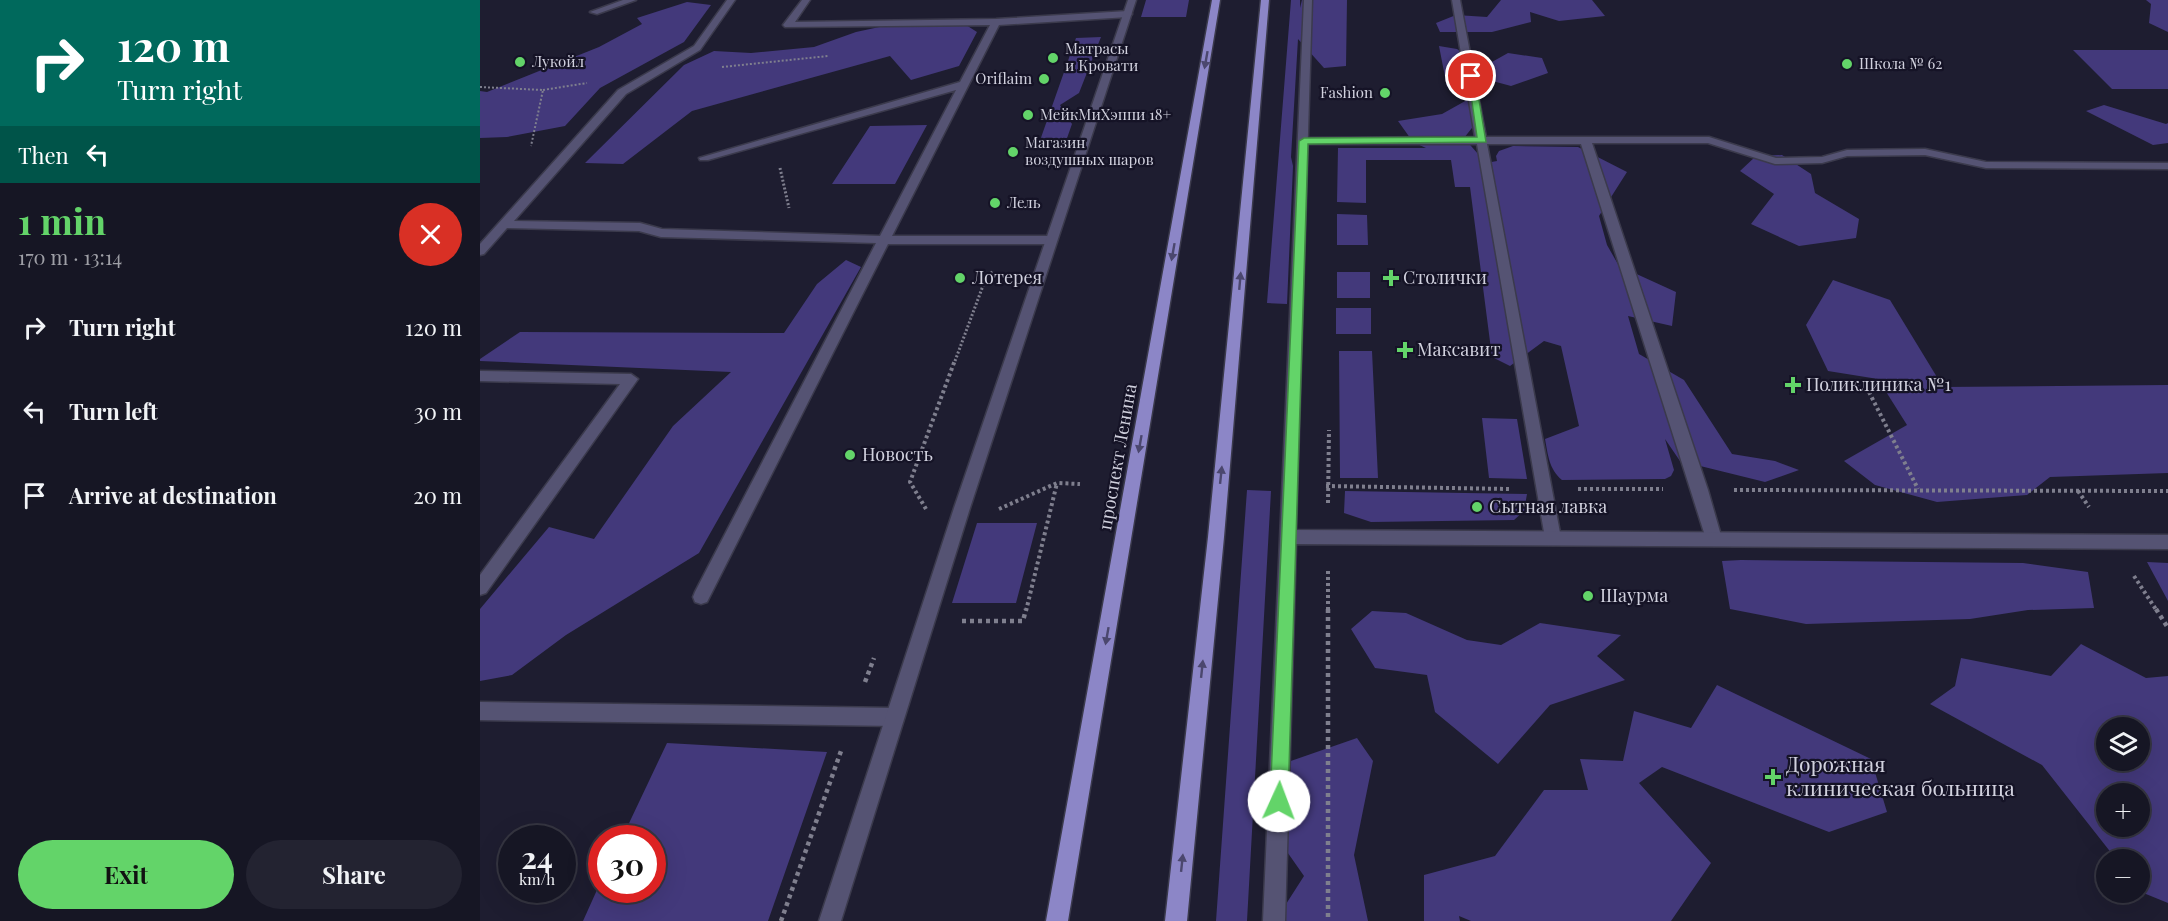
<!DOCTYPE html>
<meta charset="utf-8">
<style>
body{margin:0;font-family:"Playfair Display",serif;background:#232331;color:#f1f3f6;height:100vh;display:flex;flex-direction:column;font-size:22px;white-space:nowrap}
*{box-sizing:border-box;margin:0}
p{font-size:20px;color:#9e9fa6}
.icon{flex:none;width:33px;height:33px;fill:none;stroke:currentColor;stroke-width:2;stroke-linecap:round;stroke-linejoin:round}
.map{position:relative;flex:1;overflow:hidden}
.drawer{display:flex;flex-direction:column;background:#161624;width:480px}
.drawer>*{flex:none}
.top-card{background:#00695c;color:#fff;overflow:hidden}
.buttons{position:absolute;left:1616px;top:717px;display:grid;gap:12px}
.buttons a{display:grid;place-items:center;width:54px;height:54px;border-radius:50%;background:#161624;box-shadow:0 6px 24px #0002,0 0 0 2px #353541;font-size:30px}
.speed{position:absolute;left:18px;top:825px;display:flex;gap:12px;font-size:30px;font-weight:700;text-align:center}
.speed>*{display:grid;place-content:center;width:78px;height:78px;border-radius:50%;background:#161624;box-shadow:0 6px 24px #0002,0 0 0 2px #353541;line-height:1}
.speed small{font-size:15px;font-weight:400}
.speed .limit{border:9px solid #d22;background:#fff;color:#111}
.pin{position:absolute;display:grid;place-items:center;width:51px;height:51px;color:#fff;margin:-26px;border:3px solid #fff;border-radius:50%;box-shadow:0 2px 6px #0007}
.me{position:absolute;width:66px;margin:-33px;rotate:2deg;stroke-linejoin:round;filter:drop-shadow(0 0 4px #0008)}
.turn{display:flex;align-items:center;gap:21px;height:126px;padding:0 18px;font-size:27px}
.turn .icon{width:78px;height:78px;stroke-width:2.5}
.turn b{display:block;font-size:42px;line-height:51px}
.then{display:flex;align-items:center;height:57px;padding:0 18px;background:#0003;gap:12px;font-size:22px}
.round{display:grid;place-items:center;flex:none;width:63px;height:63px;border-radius:32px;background:#232331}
.head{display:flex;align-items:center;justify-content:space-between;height:102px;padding:0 18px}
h1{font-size:36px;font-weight:700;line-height:45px;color:#63d469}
.button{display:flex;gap:12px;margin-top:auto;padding:12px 18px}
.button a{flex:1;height:69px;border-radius:36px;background:#63d469;color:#111;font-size:24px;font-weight:700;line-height:69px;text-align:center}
.button a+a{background:#232331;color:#f1f3f6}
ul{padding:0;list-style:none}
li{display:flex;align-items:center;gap:18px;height:84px;padding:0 18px}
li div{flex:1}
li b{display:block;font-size:22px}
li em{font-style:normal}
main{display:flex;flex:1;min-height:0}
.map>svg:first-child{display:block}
.green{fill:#43397b;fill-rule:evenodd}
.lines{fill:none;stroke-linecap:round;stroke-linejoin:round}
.service-casing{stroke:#3b3a4c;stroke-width:3}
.minor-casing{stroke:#3b3a4c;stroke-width:3}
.primary-casing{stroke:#3b3a4c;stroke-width:3}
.path-far3{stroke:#7f7f8e;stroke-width:2;stroke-dasharray:2 2;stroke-linecap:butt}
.path-far2{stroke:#7f7f8e;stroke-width:3;stroke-dasharray:2 2;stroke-linecap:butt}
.path-far1{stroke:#7f7f8e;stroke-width:4;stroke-dasharray:3 3;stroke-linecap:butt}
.path{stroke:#7f7f8e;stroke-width:4.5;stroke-dasharray:4 4;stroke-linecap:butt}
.service{fill:#555373;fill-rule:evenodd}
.minor{fill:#555373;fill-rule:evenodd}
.primary{fill:#8c86c7;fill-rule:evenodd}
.oneway{fill:#4b476e}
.route{fill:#63d469;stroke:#408a44;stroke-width:1.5}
.poi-dot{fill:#63d469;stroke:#151326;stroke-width:2}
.labels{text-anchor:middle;stroke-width:4.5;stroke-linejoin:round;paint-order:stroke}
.far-poi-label{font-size:15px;fill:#d1d1de;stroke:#151326;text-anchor:start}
.poi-label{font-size:18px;fill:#d1d1de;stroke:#151326;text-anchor:start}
.street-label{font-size:18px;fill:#d1d1de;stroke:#151326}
.near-poi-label{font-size:21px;fill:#d1d1de;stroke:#151326;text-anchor:start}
</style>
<main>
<section class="drawer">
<div class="top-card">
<div class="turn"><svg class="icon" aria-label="right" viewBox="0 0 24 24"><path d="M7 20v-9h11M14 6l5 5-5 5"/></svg><div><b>120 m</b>Turn right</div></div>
<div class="then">Then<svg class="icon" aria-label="left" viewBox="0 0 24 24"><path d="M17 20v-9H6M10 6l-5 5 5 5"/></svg></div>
</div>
<div class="head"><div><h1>1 min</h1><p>170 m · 13:14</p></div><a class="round" style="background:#d93025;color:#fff"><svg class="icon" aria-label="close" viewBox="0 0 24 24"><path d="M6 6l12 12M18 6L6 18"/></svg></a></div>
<ul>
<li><svg class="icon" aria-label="right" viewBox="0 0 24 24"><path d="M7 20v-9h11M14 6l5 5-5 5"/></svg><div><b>Turn right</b></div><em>120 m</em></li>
<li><svg class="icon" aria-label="left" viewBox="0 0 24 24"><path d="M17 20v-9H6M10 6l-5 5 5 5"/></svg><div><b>Turn left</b></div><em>30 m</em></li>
<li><svg class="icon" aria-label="arrive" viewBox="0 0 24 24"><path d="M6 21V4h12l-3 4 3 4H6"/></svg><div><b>Arrive at destination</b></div><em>20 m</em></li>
</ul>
<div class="button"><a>Exit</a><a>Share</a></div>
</section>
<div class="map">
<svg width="1688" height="921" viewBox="0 0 1688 921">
<rect width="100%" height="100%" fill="#1e1d30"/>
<path class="green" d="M 666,0 L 709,0 L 706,17 L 661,17 Z
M 811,0 L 820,0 L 820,8 L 822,0 L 867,0 L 866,66 L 844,68 L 818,39 L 811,157 L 813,166 L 807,304 L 787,303 Z
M 1021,0 L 1112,0 L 1125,16 L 1079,21 L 1050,12 L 1051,22 L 1012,32 L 960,32 L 956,23 L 976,15 L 1007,17 Z
M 1666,0 L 1688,0 L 1688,32 L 1669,23 L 1671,4 Z
M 207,2 L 231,5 L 204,42 L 120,88 L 85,126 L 27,137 L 0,138 L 0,91 L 7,92 L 119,47 L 162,24 L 157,18 Z
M 486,25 L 497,32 L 479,66 L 431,80 L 410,56 L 212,111 L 143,164 L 105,163 L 204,65 L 234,51 L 271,53 L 334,47 L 376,32 L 404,26 Z
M 621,37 L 599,93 L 580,105 L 592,124 L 586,141 L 557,149 L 596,38 Z
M 959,46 L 977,49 L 1003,67 L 1028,53 L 1062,58 L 1068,73 L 1031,86 L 994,76 L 967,87 Z
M 1593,50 L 1688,50 L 1688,89 L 1632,89 Z
M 987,100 L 999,119 L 984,138 L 1006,163 L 1017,161 L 1016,156 L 1019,151 L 1033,146 L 1098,147 L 1147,172 L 1119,216 L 1127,245 L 1139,266 L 1196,292 L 1192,326 L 1148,316 L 1159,354 L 1204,380 L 1252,454 L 1295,461 L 1319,470 L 1285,482 L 1200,461 L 1185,439 L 1194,470 L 1191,476 L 1185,479 L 1082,480 C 1069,469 1068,455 1065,439 L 1099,426 L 1081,346 L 1064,341 L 1030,366 L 1012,357 L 990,187 L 975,187 L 971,160 L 886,160 L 886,203 L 857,202 L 858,148 L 946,148 L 933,142 L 918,121 L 962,114 Z
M 1624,105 L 1686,124 L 1688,123 L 1688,143 L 1673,145 L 1606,111 Z
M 447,125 L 415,184 L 352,184 L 390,126 Z
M 1302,155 L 1331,174 L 1335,193 L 1379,219 L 1376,238 L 1319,246 L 1271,224 L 1294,194 L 1260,171 L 1276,156 Z
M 857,214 L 887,215 L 888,245 L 857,245 Z
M 366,260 L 381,267 L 219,553 L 86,635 L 32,675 L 0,681 L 0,609 L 69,527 L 114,539 L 193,426 L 251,372 L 0,361 L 0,359 L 40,332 L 304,333 L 337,284 Z
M 857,272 L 890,272 L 890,298 L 857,298 Z
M 1353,280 L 1410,300 L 1463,387 L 1688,385 L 1688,473 L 1570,477 L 1547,495 L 1457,502 L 1395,485 L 1364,461 L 1427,425 L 1398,379 L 1348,371 L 1326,325 Z
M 856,308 L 891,308 L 891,334 L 856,334 Z
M 859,351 L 892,351 L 898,478 L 860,478 Z
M 1002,418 L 1037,419 L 1047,479 L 1009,478 Z
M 767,490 L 791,491 L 767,921 L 736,921 Z
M 865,491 L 1047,494 L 1044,511 L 1034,520 L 891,522 L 864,513 Z
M 497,523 L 557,523 L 536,603 L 472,603 Z
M 1261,560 L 1543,563 L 1608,572 L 1614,608 L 1548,610 L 1490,619 L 1326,624 L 1250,609 L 1242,561 Z
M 1667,562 L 1688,563 L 1688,601 Z
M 892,611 L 926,613 L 987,640 L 1021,645 L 1060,623 L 1141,635 L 1117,656 L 1145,680 L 1070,705 L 1018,764 L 955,712 L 947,675 L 895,668 L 871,629 Z
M 1601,644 L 1666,678 L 1688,676 L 1688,903 L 1661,892 L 1659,860 L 1636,859 L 1562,765 L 1450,704 L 1475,686 L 1481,658 L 1571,676 ZM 1626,728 L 1659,728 L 1659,760 L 1626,760 ZM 1626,794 L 1659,794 L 1659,826 L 1626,826 Z
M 1237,685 L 1391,759 L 1407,812 L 1349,832 L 1182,767 L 1159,783 L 1231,863 L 1191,921 L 991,921 L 979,916 L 980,921 L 944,921 L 944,875 L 1015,856 L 1064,790 L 1108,790 L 1100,759 L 1143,761 L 1154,711 L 1211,728 Z
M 877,738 L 893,761 L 874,855 L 888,921 L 799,921 L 799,915 L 824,876 L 789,826 L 805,763 Z
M 187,743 L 347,752 L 288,921 L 103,921 L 121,881 L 122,890 L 172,890 L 172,838 L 142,838 Z"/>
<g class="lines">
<defs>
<path id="service" d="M 143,0 L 156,0 L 117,14 L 110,12 Z
M 247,0 L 255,0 L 220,50 L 146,94 L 34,221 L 160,223 L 182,229 L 400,236 L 476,90 L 228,160 L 220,160 L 219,158 L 480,82 L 510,25 L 305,27 L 303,25 L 322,0 L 330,0 L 315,22 L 516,19 L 648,11 L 652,14 L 648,17 L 519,25 L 412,236 L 571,236 L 577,240 L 571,244 L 408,244 L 227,602 L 221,604 L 215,602 L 213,597 L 215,592 L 396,243 L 181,237 L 159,231 L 27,228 L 4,254 L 0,255 L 0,244 L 138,90 L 214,46 Z
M 972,0 L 980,0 L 1006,137 L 1229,137 L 1296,158 L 1342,157 L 1367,150 L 1445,149 L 1506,162 L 1688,163 L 1688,169 L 1506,168 L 1445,155 L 1367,156 L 1342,163 L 1295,164 L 1228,143 L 1112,143 L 1228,490 L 1242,539 L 1240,544 L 1234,546 L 1228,544 L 1226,539 L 1101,144 L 1007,144 L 1081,538 L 1079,543 L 1073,545 L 1067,543 L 1065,538 L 997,144 L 823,144 L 818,141 L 823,138 L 995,137 Z
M 0,371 L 151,374 L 158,379 L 6,593 L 0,595 L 0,575 L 140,384 L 0,381 Z
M 0,702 L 415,708 L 422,711 L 424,717 L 422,723 L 415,726 L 0,720 Z"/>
<path id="minor" d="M 648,0 L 656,0 L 490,508 L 361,921 L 339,921 L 474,508 Z
M 824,0 L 832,0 L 816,530 L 1688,535 L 1688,549 L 816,544 L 805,921 L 783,921 Z"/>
<path id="primary" d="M 732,0 L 740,0 L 588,921 L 566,921 Z
M 781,0 L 789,0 L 744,537 L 707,921 L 685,921 L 728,537 Z"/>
</defs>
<use href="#service" class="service-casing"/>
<use href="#minor" class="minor-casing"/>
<use href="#primary" class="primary-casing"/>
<path class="path-far3" d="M 242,67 L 348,56
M 0,87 L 63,90 L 51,146
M 63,90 L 107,83"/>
<path class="path-far2" d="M 300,168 L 309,208
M 475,361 L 507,275 L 513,272"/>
<path class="path-far1" d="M 1328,383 L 1385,384 L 1438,489
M 846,486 L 1030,489
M 1098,489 L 1183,489
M 1254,490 L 1688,491
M 1598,491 L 1609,507
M 848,503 L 849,430
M 446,509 L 430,482 L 475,360
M 519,509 L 577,483 L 600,484
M 848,571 L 848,611
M 1654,576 L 1677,611
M 546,611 L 577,483"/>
<path class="path" d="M 848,609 L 848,921
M 1676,609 L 1688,628
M 482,621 L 543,621 L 546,609
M 385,682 L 394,658
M 301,921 L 361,751"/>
<use href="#service" class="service"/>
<use href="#minor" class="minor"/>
<use href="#primary" class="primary"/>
</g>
<defs><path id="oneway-solid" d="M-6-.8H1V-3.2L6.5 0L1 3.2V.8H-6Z" transform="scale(1.5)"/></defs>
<g class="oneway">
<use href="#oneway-solid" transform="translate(726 60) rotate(100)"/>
<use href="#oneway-solid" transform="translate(693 252) rotate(100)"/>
<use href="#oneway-solid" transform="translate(760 281) rotate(-85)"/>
<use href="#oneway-solid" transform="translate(660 444) rotate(100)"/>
<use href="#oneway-solid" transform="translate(741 475) rotate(-84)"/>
<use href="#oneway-solid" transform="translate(627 636) rotate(100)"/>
<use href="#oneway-solid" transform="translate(722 669) rotate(-84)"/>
<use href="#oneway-solid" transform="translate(702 863) rotate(-84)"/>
</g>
<path class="route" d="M 988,74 L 995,76 L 1006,142 L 828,144 L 808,801 L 805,807 L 799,810 L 793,807 L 790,801 L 819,141 L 824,138 L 997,137 Z"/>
<g class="poi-dot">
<circle cx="573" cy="58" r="6"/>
<circle cx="40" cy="62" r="6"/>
<circle cx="1367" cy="64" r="6"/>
<circle cx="564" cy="79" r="6"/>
<circle cx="905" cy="93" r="6"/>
<circle cx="548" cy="115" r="6"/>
<circle cx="533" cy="152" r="6"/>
<circle cx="515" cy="203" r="6"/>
<circle cx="480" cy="278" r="6"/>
<path d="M908 269h6v6h6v6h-6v6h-6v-6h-6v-6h6z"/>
<path d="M922 341h6v6h6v6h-6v6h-6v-6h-6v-6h6z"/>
<path d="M1310 376h6v6h6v6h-6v6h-6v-6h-6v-6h6z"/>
<circle cx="370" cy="455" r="6"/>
<circle cx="997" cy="507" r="6"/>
<circle cx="1108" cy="596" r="6"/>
<path d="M1290 768h6v6h6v6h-6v6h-6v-6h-6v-6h6z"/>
</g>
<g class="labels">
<g class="far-poi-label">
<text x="585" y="54">Матрасы<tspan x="585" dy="17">и Кровати</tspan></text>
<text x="52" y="67">Лукойл</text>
<text x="1379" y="69">Школа № 62</text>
<text x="552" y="84" text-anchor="end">Oriflaim</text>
<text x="893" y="98" text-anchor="end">Fashion</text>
<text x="560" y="120">МейкМиХэппи 18+</text>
<text x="545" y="148">Магазин<tspan x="545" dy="17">воздушных шаров</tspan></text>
<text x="527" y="208">Лель</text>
</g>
<g class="poi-label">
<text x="492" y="284">Лотерея</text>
<text x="923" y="284">Столички</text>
<text x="937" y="356">Максавит</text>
<text x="1326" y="391">Поликлиника №1</text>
<text x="382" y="461">Новость</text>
<text x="1009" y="513">Сытная лавка</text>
<text x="1120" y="602">Шаурма</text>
</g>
<g class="street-label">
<text transform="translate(638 457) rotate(-80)" y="6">проспект Ленина</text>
</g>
<g class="near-poi-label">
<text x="1306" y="772">Дорожная<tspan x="1306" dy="24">клиническая больница</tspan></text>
</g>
</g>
</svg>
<div class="buttons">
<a><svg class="icon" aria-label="layers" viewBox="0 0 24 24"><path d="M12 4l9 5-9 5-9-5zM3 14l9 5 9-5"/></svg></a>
<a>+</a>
<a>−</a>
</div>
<div class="speed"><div>24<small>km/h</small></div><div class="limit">30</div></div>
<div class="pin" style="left:991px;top:76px;background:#d93025"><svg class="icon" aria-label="arrive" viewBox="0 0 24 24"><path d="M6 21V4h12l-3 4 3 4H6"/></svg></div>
<svg class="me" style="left:799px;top:801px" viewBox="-20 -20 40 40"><circle r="19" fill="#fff"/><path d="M0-13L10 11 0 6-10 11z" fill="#63d469"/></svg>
</div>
</main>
